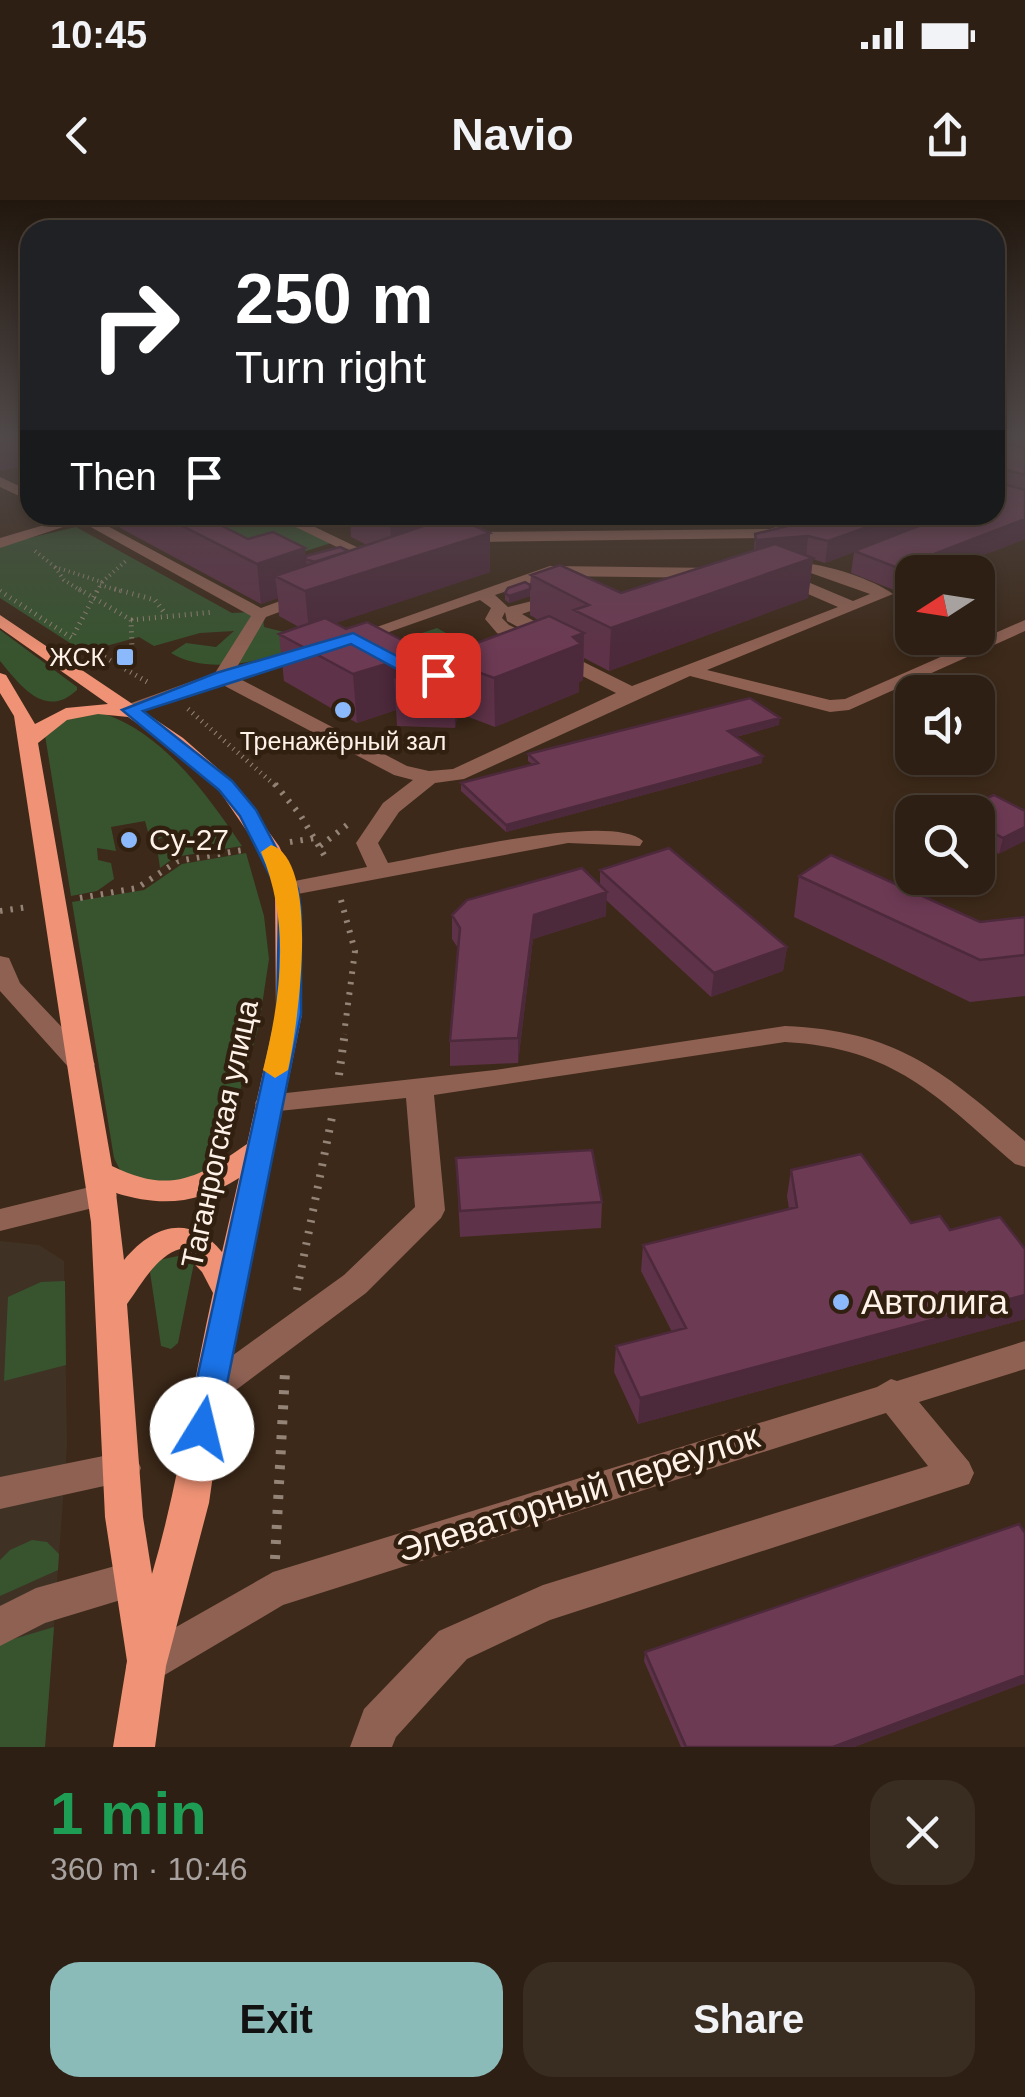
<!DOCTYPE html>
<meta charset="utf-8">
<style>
body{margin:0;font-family:Helvetica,sans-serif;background:#392c21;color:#f1f3f6;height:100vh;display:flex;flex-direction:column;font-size:38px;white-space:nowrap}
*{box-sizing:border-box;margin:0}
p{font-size:32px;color:#a7a2a0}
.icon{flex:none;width:55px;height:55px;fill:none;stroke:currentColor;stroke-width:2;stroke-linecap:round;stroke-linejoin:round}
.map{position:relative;height:1547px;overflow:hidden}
.side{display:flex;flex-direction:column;background:#2d1f13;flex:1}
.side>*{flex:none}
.guide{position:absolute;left:20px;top:20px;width:985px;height:305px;border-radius:30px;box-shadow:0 5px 15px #0003,0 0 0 2px #483d33;background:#202124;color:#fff;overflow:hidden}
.needle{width:65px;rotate:258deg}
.buttons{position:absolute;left:895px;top:355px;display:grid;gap:20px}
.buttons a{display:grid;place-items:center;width:100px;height:100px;border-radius:20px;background:#2d1f13;box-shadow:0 5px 15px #0003,0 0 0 2px #483d33;font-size:50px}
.pin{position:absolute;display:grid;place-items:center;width:85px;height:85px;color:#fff;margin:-42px;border-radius:20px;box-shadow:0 5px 15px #0006}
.me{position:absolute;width:110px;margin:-55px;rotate:9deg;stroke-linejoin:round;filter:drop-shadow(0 0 8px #0008)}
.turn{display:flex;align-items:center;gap:35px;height:210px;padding:0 50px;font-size:45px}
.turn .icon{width:130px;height:130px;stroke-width:2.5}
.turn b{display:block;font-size:70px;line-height:85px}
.then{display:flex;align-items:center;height:95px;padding:0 50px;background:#0003;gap:20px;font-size:38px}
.round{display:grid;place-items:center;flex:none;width:105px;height:105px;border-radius:30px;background:#392c21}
.summary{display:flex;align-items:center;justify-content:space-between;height:170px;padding:0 50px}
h1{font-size:60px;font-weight:800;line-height:75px;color:#1e9e55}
.action{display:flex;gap:20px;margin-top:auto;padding:20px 50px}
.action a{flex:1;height:115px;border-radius:30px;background:#8bbbb9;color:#111;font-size:40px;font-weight:800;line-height:115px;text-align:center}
.action a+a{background:#392c21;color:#f1f3f6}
.status{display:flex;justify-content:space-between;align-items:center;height:70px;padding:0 50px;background:#2d1f13;direction:ltr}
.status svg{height:28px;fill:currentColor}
header{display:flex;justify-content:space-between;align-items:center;height:130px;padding:0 50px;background:#2d1f13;font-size:45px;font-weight:800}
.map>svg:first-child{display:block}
.commercial{fill:#3f3224}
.green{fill:#37542f}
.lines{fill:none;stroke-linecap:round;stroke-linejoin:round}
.path-far4{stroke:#948477;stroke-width:4;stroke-dasharray:1 4;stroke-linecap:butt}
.path-far3{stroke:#948477;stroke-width:5;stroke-dasharray:1 5;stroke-linecap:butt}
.path-far2{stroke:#948477;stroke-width:6;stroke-dasharray:2.5 8;stroke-linecap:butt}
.path-far1{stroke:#948477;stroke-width:8;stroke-dasharray:2.5 9;stroke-linecap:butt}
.path{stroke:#948477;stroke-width:10;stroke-dasharray:4 11;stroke-linecap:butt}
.minor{fill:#8e6153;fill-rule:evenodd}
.major{fill:#ef9275;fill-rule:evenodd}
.wall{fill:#5e3248}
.shaded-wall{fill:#4c293b}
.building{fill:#6d3a54;stroke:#4c293b;stroke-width:2.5}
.route{fill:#1a73e8;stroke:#114b97;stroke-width:2.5}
.slow{fill:#f59e0b}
.poi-dot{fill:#8cb9fc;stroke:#311f10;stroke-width:4}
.labels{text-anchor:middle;stroke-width:9;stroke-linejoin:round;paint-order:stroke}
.far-poi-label{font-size:25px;fill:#fff2e8;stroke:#311f10;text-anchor:end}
.poi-label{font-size:30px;fill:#fff2e8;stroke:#311f10;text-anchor:start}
.street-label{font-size:30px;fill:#fff2e8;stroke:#311f10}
.near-poi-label{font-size:35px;fill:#fff2e8;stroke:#311f10;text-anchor:start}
.near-street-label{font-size:35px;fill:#fff2e8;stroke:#311f10}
</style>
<div class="status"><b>10:45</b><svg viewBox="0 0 49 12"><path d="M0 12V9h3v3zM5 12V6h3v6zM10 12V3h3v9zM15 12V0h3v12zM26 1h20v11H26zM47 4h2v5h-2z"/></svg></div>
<header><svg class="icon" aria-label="back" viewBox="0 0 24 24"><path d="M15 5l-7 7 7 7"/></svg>Navio<svg class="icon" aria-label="share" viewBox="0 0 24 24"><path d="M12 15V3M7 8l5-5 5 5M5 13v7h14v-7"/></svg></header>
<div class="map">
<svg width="1025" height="1547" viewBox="0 0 1025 1547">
<rect width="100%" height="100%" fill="#3c2919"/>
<path class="commercial" d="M 0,1041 L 39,1045 L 64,1061 L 67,1245 L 45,1547 L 0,1547 Z"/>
<path class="green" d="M 208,315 L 273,315 L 331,343 L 281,359 L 206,320 L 213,318 Z
M 76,327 L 232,413 L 251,412 L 263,418 L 264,427 L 292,434 L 300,449 C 261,460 209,476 171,453 L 186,443 L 216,447 L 234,431 L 200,433 L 154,446 L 139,437 L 84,452 L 0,398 L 0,345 Z
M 437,428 L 477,450 L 428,466 L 389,444 Z
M 0,430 L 77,487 L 77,490 C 45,520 20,485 0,461 Z
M 102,513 C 164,533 207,595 242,646 L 175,657 L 160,668 L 158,654 L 167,649 L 165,636 L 151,643 L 145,621 L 111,627 L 116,651 L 97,648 L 98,660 L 111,663 L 114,679 L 97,691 L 71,696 L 44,529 L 53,521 Z
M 246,653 L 264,716 L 269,759 L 259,825 L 220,960 L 201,976 L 175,985 L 124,978 L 114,958 L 72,702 L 144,690 L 182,664 Z
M 178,1056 L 194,1063 L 178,1143 L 171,1149 L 161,1146 L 150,1072 L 159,1060 Z
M 65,1081 L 66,1165 L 4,1181 L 8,1097 L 41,1082 Z
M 32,1340 L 47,1342 L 59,1354 L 58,1370 L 0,1396 L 0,1360 L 10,1350 Z
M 54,1427 L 45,1547 L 0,1547 L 0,1443 Z"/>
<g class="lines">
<path class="path-far4" d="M 35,351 L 55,367 L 102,382 L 97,392
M 55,367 L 64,380 L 83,392
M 102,382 L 127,360
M 100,385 L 124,392"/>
<path class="path-far3" d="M 79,389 L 131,420 L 132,450
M 115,389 L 155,400 L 166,415
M 0,391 L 72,438 L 98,389
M 131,420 L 214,412
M 89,448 L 149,483
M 188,509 L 277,587"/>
<path class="path-far2" d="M 275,584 L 301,616 L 327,660
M 290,642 L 315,638
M 320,646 L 347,625
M 80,698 L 137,688 L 178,661 L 243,650
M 341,700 L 355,751 L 344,834
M 0,711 L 28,707"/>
<path class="path-far1" d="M 339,875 L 345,832
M 297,1090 L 332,917"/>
<path class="path" d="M 275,1359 L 285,1172"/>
<path class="minor" d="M 0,277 L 30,291 L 30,301 L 0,287 Z
M 57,315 L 75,315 L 75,323 L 0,348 L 0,338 L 61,320 Z
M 93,315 L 117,315 L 100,322 L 261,408 L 302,393 L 314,393 L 314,399 L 266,417 L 237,467 L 311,448 L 317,449 L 317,457 L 238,478 L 407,566 L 429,571 L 453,569 L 616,493 L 497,433 L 485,419 L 491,408 L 480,400 L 355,444 L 340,440 L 550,366 L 718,368 L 726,373 L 718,378 L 552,376 L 495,395 L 508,407 L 568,392 L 568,398 L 522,414 L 539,424 L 539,432 L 527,432 L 507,421 L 505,412 L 502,418 L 509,425 L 632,486 L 838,407 L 771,378 L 769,368 C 793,351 871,377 893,394 L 707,470 L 830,500 L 845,499 L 1025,420 L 1025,431 L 849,510 L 830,512 L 690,476 L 464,579 L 435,583 L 399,612 L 378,643 L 388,663 C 434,655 611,611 643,641 L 640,646 L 568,643 L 287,696 L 279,694 L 275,689 L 279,684 L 367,667 L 356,643 L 383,603 L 413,580 L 394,575 L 221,484 L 137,514 L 123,514 L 123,506 L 215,473 L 251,416 L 80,321 ZM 805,371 L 870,394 L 853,401 L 784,372 Z
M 271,315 L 290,315 L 390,363 L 376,366 Z
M 815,315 L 837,315 L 771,338 L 477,342 L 459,348 L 451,343 L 475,332 L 770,329 Z
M 0,756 L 9,758 L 20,783 L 91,858 L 95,864 L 91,870 L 71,870 L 0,791 Z
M 785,826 C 899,831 942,871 1025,941 L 1025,967 L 1015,964 C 936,896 895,848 785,842 L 434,895 L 445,1010 L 441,1018 L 366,1093 L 220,1202 L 208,1206 L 196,1202 L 191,1192 L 196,1182 L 344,1075 L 415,1007 L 406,898 L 269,912 L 259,910 L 255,903 L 259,896 L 495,870 Z
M 102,984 L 113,987 L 117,995 L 113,1003 L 0,1031 L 0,1009 Z
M 1025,1141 L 1025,1169 L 919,1202 L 969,1262 L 974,1273 L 969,1284 L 550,1420 L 467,1459 L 396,1537 L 392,1547 L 350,1547 L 364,1509 L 439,1431 L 543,1385 L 928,1266 L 886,1213 L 283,1405 L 146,1486 L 132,1480 L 126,1466 L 132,1452 L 273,1372 L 877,1187 L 891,1179 L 897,1181 Z
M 123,1252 L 136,1257 L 141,1268 L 136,1279 L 0,1309 L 0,1277 Z
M 133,1361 L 147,1366 L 152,1379 L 147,1392 L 45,1423 L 0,1446 L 0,1406 L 36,1388 Z"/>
<path class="major" d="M 0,415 L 183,538 L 232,581 L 279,646 L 299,689 L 302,814 L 225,1192 L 209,1303 L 166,1466 L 155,1547 L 113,1547 L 127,1461 L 105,1317 L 91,1022 L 14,516 L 0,493 L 0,473 L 6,475 L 35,524 L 66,508 L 108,504 L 0,428 ZM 98,514 L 128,517 L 169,546 L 218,589 L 257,646 L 275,689 L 276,814 L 247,944 C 197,979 169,994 112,966 L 38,543 L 67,520 ZM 239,978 L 222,1052 C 190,1013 153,1025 124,1060 L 116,993 C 161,1007 199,1004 239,978 ZM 180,1049 L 202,1072 L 213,1093 C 192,1187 179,1282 152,1374 L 143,1317 L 127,1104 C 141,1085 156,1056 180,1049 Z"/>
</g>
<path class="wall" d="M 995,237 L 1025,237 L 1025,339 L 939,372 L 912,372 L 912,383 L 894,390 L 851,373 L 854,352 L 825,363 L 813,359 L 808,398 L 609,471 L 584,458 L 583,480 L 579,482 L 579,492 L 495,527 L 458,513 L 455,528 L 397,526 L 396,510 L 357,523 L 284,481 L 279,434 L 299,427 L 279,416 L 278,398 L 261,404 L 109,322 L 108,315 L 200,315 L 248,339 L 306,356 L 349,351 L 367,345 L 351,337 L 350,315 L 479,315 L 482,319 L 482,329 L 490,372 L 335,423 L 346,429 L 431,455 L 445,455 L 538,420 L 530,415 L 530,396 L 509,403 L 505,400 L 505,393 L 530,385 L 531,375 L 621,393 L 754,351 L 755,334 L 995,315 Z
M 779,525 L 736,537 L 762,563 L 506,632 L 461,591 L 461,583 L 532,564 L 528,561 L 528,554 Z
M 1025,611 L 999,654 L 978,642 L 978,612 Z
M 600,670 L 787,747 L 783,771 L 711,797 L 606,700 L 606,716 L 533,739 L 518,863 L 450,866 L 450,841 L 458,748 L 452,739 L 452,715 L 600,685 Z
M 799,676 L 980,722 L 1025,717 L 1025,796 L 970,802 L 794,717 Z
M 456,958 L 602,1002 L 601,1028 L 460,1037 Z
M 791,970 L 911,1023 L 950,1030 L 1025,1049 L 1025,1119 L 638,1224 L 614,1172 L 616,1146 L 672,1132 L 641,1071 L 643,1045 L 789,1009 L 787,996 Z
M 1025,1333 L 1025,1483 L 854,1547 L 681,1547 L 644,1461 L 645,1452 Z"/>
<path class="shaded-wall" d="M 11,237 L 30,237 L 30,264 L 0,271 L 0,239 Z
M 407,315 L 459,315 L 392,357 L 390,321 Z
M 901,315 L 955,315 L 825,363 L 828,341 Z
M 1025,319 L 1025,339 L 939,372 L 912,372 L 912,383 L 894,390 L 898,368 Z
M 490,333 L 490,372 L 309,432 L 305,391 Z
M 808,336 L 806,357 L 754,362 L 756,340 Z
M 305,348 L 309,387 L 275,376 L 278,398 L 261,404 L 257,364 Z
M 813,358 L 808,398 L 609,471 L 611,428 Z
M 530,389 L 530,396 L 509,403 L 509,396 Z
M 584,433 L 583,480 L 579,482 L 579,492 L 495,527 L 494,478 L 573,437 Z
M 399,460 L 394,477 L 396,510 L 357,523 L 353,474 Z
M 456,464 L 458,513 L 455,528 L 454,479 Z
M 780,518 L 779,525 L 728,539 L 728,531 Z
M 763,556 L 762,563 L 506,632 L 506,625 Z
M 1025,627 L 1025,641 L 999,654 L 1003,638 Z
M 607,692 L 606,716 L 533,739 L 518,863 L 518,838 L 534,715 Z
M 787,747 L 783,771 L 711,797 L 714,773 Z
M 1025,1095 L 1025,1119 L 638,1224 L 640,1198 Z
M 1025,1475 L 1025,1483 L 854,1547 L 833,1547 Z"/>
<path class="building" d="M 995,237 L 997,237 L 998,242 L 1025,248 L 1025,275 L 1000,268 L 995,272 L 996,282 L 1025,290 L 1025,319 L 898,368 L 854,351 L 947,315 L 995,315 L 995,255 L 997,255 L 995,254 Z
M 161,315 L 200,315 L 248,339 L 273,332 L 305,348 L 257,364 Z
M 378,315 L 407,315 L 390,321 Z
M 456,315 L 479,315 L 482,319 L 458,318 L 490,333 L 305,391 L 275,376 Z
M 833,315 L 901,315 L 828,341 L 808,336 L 756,340 L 755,334 Z
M 775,344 L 813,358 L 611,428 L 574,410 L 589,405 L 531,375 L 560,365 L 621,393 Z
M 340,347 L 349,351 L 314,362 L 306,359 L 306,356 Z
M 525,382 L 530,385 L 530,389 L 509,396 L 505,393 L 508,388 Z
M 549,416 L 584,433 L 573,437 L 581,444 L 494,478 L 456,464 L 454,479 L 394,477 L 399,460 L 353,474 L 279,434 L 325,418 L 346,429 L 367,422 L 431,455 L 445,455 Z
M 750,498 L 780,518 L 728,531 L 763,556 L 506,625 L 461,583 L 538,563 L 528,554 Z
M 994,595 L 1025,611 L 1025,627 L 1003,638 L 978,624 L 978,612 L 956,612 Z
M 669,648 L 787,747 L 714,773 L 600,670 Z
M 831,655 L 980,722 L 1025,717 L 1025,755 L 980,760 L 799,676 Z
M 582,668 L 607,692 L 534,715 L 518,838 L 450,841 L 460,728 L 452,715 L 467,700 Z
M 592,950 L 602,1002 L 460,1011 L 456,958 Z
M 861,954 L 911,1023 L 940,1016 L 950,1030 L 1000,1017 L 1025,1049 L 1025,1095 L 640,1198 L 616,1146 L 686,1128 L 643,1045 L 797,1007 L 791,970 Z
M 1019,1324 L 1025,1333 L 1025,1475 L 833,1547 L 686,1547 L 645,1452 Z"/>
<linearGradient id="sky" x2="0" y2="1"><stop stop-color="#21170e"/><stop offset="0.52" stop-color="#504949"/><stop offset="1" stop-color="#504949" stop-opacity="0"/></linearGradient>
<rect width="1025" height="453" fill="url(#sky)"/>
<path class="route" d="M 353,433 L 418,467 L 446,475 L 438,480 L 408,475 L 351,444 L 143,511 L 232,581 L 256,610 L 298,689 L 301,711 L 301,814 L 218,1229 L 214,1239 L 202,1243 L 191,1239 L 186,1229 L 277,814 L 279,711 L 277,689 L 240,616 L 219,590 L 122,510 L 216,473 Z"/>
<path class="slow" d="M 271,645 C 322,661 297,831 288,870 L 275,878 L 263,870 C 281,797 291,723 261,652 Z"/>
<g class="poi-dot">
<rect x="115" y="447" width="20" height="20" rx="5"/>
<circle cx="343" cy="510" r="10"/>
<circle cx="129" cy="640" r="10"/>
<circle cx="841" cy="1102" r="10"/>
</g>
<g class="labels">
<g class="far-poi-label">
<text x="105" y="466">ЖСК</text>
<text x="343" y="550" text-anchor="middle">Тренажёрный зал</text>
</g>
<g class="poi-label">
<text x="149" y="650">Су-27</text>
</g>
<g class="street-label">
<text transform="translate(220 934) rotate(-78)" y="10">Таганрогская улица</text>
</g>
<g class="near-poi-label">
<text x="861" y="1114">Автолига</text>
</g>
<g class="near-street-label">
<text transform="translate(578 1293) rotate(-18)" y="12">Элеваторный переулок</text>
</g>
</g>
</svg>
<div class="buttons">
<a><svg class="needle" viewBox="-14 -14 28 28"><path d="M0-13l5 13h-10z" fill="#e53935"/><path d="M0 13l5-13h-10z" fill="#a7a2a0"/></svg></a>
<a><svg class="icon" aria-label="sound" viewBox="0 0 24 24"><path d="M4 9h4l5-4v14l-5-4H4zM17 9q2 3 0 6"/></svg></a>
<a><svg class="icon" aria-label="search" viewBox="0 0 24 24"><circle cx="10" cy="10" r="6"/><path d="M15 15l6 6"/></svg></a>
</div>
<div class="pin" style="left:438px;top:475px;background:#d93025"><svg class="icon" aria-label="arrive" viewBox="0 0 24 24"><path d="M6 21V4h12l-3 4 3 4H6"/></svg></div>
<svg class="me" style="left:202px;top:1229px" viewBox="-20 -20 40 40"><circle r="19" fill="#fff"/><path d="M0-13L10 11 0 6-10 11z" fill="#1a73e8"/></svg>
<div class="guide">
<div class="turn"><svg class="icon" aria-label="right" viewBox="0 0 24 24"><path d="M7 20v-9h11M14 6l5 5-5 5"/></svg><div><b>250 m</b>Turn right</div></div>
<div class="then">Then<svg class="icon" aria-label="arrive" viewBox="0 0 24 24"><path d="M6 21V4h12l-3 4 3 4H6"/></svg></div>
</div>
</div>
<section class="side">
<div class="summary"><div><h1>1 min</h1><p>360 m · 10:46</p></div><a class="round"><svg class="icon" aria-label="close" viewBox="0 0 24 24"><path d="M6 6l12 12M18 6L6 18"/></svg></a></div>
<div class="action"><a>Exit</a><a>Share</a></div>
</section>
